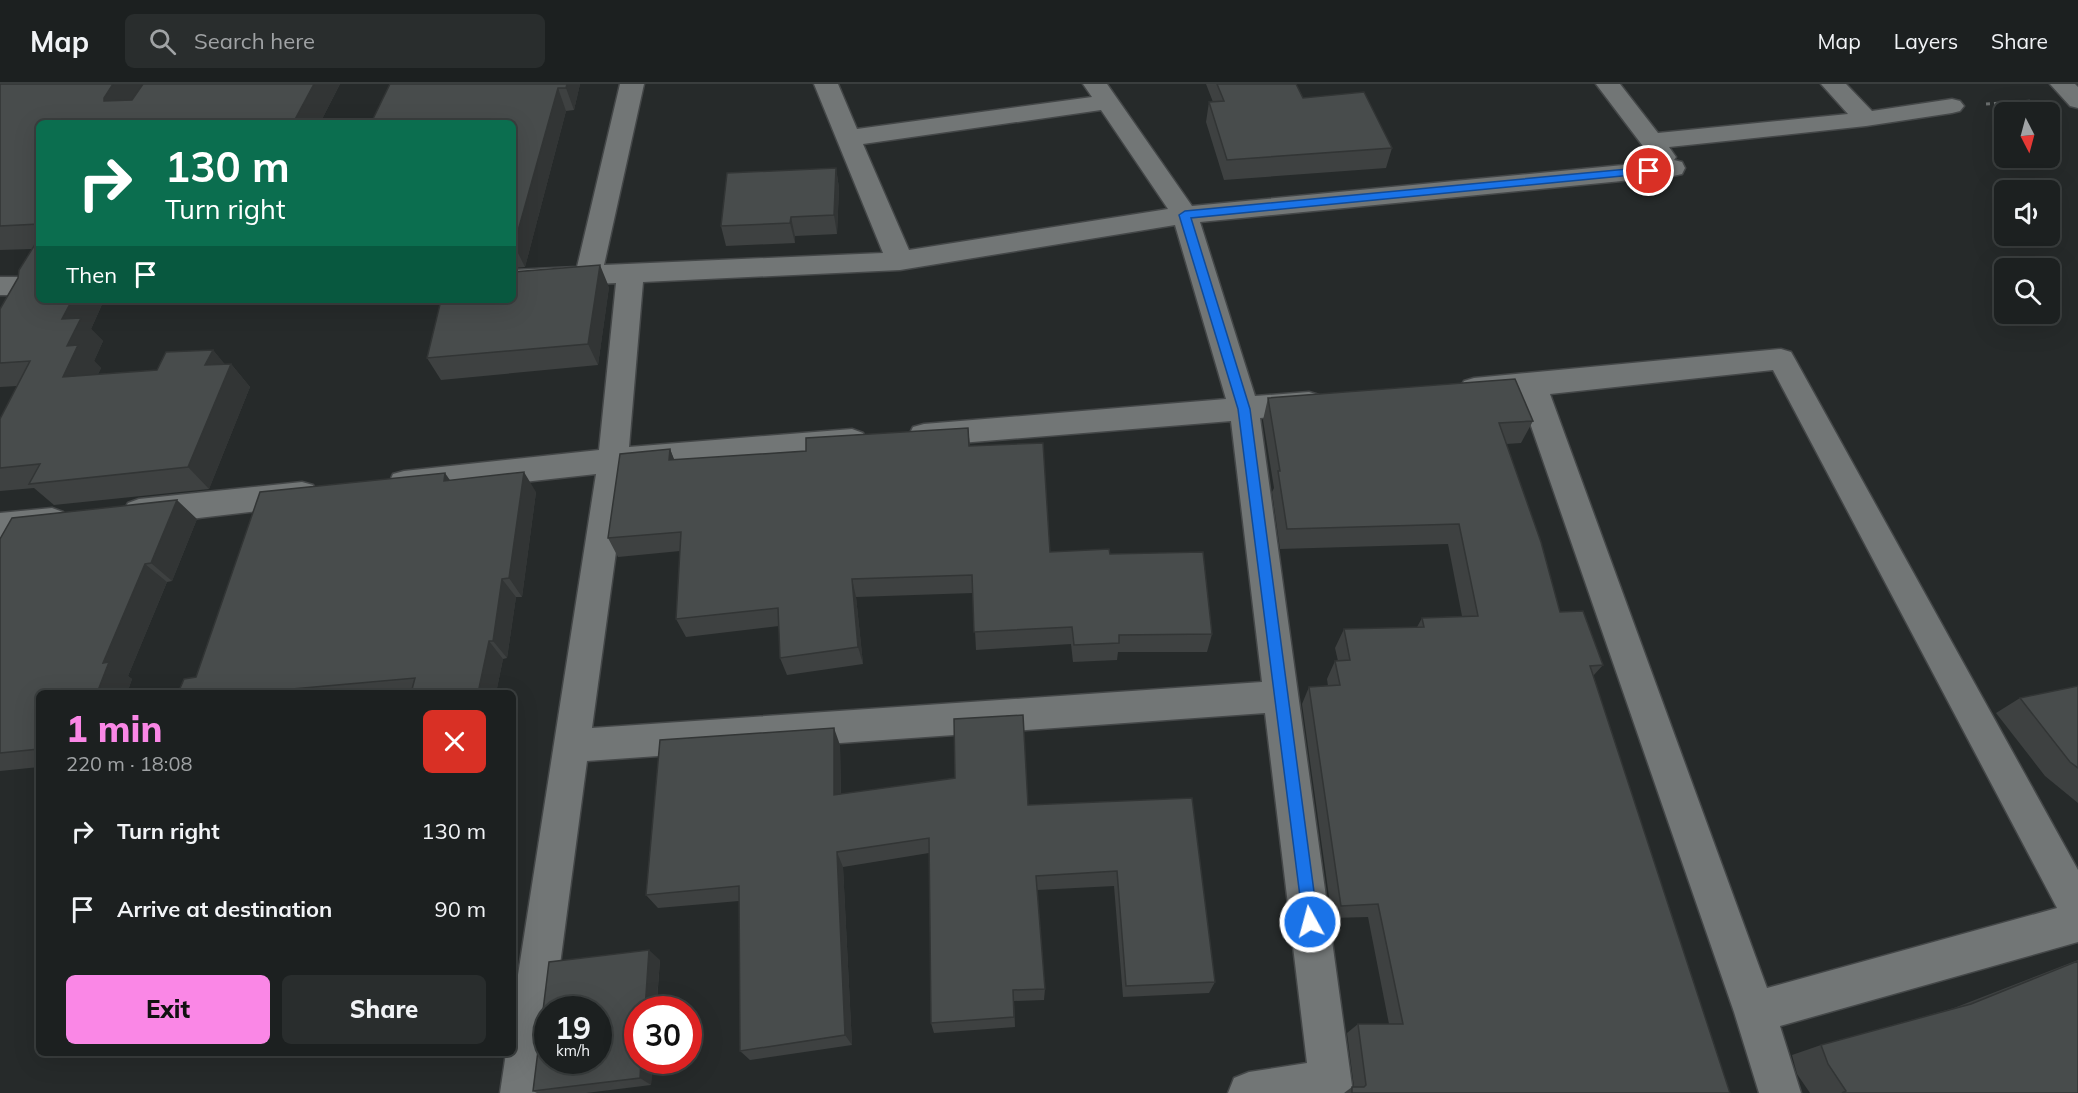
<!DOCTYPE html>
<meta charset="utf-8">
<style>
body{margin:0;font-family:Mulish,sans-serif;background:#292d2d;color:#f1f3f6;height:100vh;display:flex;flex-direction:column;font-size:22px;white-space:nowrap}
*{box-sizing:border-box;margin:0}
p{font-size:20px;color:#a0a3a5}
.icon{flex:none;width:33px;height:33px;fill:none;stroke:currentColor;stroke-width:2;stroke-linecap:round;stroke-linejoin:round}
.map{position:relative;flex:1;overflow:hidden}
.sheet{position:absolute;left:36px;top:606px;width:480px;height:366px;display:flex;flex-direction:column;background:#1c2020;border-radius:9px;box-shadow:0 6px 24px #0002,0 0 0 2px #3a3e3e}
.sheet>*{flex:none}
.guide{position:absolute;left:36px;top:36px;width:480px;height:183px;border-radius:9px;box-shadow:0 6px 24px #0002,0 0 0 2px #3a3e3e;background:#0b6e4f;color:#fff;overflow:hidden}
.needle{width:39px;rotate:174deg}
.fabs{position:absolute;left:1994px;top:18px;display:grid;gap:12px}
.fabs a{display:grid;place-items:center;width:66px;height:66px;border-radius:9px;background:#1c2020;box-shadow:0 6px 24px #0002,0 0 0 2px #3a3e3e;font-size:30px}
.speed{position:absolute;left:534px;top:912px;display:flex;gap:12px;font-size:30px;font-weight:700;text-align:center}
.speed>*{display:grid;place-content:center;width:78px;height:78px;border-radius:50%;background:#1c2020;box-shadow:0 6px 24px #0002,0 0 0 2px #3a3e3e;line-height:1}
.speed small{font-size:15px;font-weight:400}
.speed .limit{border:9px solid #d22;background:#fff;color:#111}
.pin{position:absolute;display:grid;place-items:center;width:51px;height:51px;color:#fff;margin:-26px;border:3px solid #fff;border-radius:50%;box-shadow:0 2px 6px #0007}
.me{position:absolute;width:66px;margin:-33px;rotate:353deg;stroke-linejoin:round;filter:drop-shadow(0 0 4px #0008)}
.turn{display:flex;align-items:center;gap:21px;height:126px;padding:0 30px;font-size:27px}
.turn .icon{width:78px;height:78px;stroke-width:2.5}
.turn b{display:block;font-size:42px;line-height:51px}
.then{display:flex;align-items:center;height:57px;padding:0 30px;background:#0003;gap:12px;font-size:22px}
.round{display:grid;place-items:center;flex:none;width:63px;height:63px;border-radius:9px;background:#292d2d}
.head{display:flex;align-items:center;justify-content:space-between;height:102px;padding:0 30px}
h1{font-size:36px;font-weight:800;line-height:45px;color:#fa87e6}
.button{display:flex;gap:12px;margin-top:auto;padding:12px 30px}
.button a{flex:1;height:69px;border-radius:9px;background:#fa87e6;color:#111;font-size:24px;font-weight:800;line-height:69px;text-align:center}
.button a+a{background:#292d2d;color:#f1f3f6}
ul{padding:0;list-style:none}
li{display:flex;align-items:center;gap:18px;height:78px;padding:0 30px}
li div{flex:1}
li b{display:block;font-size:22px}
li em{font-style:normal}
header{display:flex;align-items:center;gap:36px;box-sizing:border-box;height:84px;padding:0 30px;background:#1c2020;border-bottom:2px solid #3a3e3e}
header strong{font-size:28px}
nav{display:flex;gap:33px;margin-inline-start:auto;font-size:21px}
.search{width:420px;height:54px;background:#292d2d;display:flex;align-items:center;gap:15px;box-sizing:border-box;padding:0 21px;border-radius:9px;color:#a0a3a5;font-size:22px}
.map>svg:first-child{display:block}
.lines{fill:none;stroke-linecap:round;stroke-linejoin:round}
.street-casing{stroke:#444748;stroke-width:3}
.path{stroke:#696d6d;stroke-width:3;stroke-dasharray:4 4;stroke-linecap:butt}
.street{fill:#727676;fill-rule:evenodd}
.wall{fill:#3e4141}
.shaded-wall{fill:#323535}
.building{fill:#484c4c;stroke:#323535;stroke-width:1.5;fill-rule:evenodd}
.route{fill:#1a73e8;stroke:#114b97;stroke-width:1.5}
</style>
<header>
<strong>Map</strong>
<div class="search"><svg class="icon" aria-label="search" viewBox="0 0 24 24"><circle cx="10" cy="10" r="6"/><path d="M15 15l6 6"/></svg>Search here</div>
<nav><a>Map</a><a>Layers</a><a>Share</a></nav>
</header>
<div class="map">
<svg width="2078" height="1009" viewBox="0 0 2078 1009">
<rect width="100%" height="100%" fill="#262a2a"/>
<g class="lines">
<defs>
<path id="street" d="M 620,0 L 644,0 L 604,181 L 883,169 L 814,0 L 838,0 L 857,45 L 1092,13 L 1083,0 L 1107,0 L 1192,122 L 1655,78 L 1596,0 L 1620,0 L 1658,49 L 1848,30 L 1821,0 L 1846,0 L 1872,27 L 1952,15 L 1960,17 L 1964,22 L 1960,27 L 1952,29 L 1866,42 L 1669,63 L 1676,73 L 1674,76 L 1682,78 L 1685,84 L 1682,90 L 1673,92 L 1200,138 L 1255,312 L 1309,308 L 1319,311 L 1324,319 L 1319,327 L 1309,330 L 1260,334 L 1353,1009 L 1228,1009 L 1234,994 L 1249,988 L 1307,979 L 1265,629 L 587,677 L 554,926 L 548,926 L 548,971 L 542,1009 L 500,1009 L 506,969 L 513,969 L 513,923 L 596,390 L 404,411 L 393,408 L 389,399 L 393,390 L 404,387 L 599,366 L 616,199 L 513,204 L 513,186 L 577,183 ZM 1101,26 L 1168,125 L 909,166 L 863,60 ZM 1175,141 L 1226,315 L 924,340 L 913,343 L 909,351 L 913,359 L 924,362 L 1231,337 L 1262,598 L 592,644 L 627,387 L 852,369 L 863,365 L 867,357 L 863,349 L 852,345 L 629,363 L 643,198 L 900,186 Z
M 2050,0 L 2075,0 L 2078,3 L 2078,24 L 2070,22 Z
M 0,193 L 39,193 L 39,211 L 0,211 Z
M 1781,265 L 1791,268 L 1795,275 L 2078,786 L 2078,858 L 1780,942 L 1801,1009 L 1759,1009 L 1734,928 L 1521,313 L 1474,316 L 1464,313 L 1459,305 L 1464,297 L 1474,294 ZM 1773,286 L 2057,824 L 1767,904 L 1550,310 Z
M 302,398 L 313,401 L 318,410 L 313,419 L 302,422 L 139,441 L 128,437 L 123,428 L 128,419 L 139,415 Z
M 52,424 L 63,428 L 68,437 L 63,446 L 52,450 L 0,455 L 0,429 Z"/>
</defs>
<use href="#street" class="street-casing"/>
<path class="path" d="M 1986,20 L 2033,17"/>
<use href="#street" class="street"/>
</g>
<path class="wall" d="M 0,0 L 340,0 L 320,39 L 39,39 L 39,216 L 104,216 L 91,245 L 103,257 L 94,277 L 101,284 L 98,290 L 157,286 L 213,266 L 225,281 L 231,280 L 250,303 L 209,405 L 54,421 L 34,404 L 0,407 L 0,335 L 17,302 L 0,303 L 0,225 L 18,194 L 32,165 L 0,166 Z
M 390,0 L 580,0 L 574,26 L 566,27 L 525,183 L 513,184 L 513,39 Z
M 1206,0 L 1296,0 L 1303,14 L 1392,64 L 1386,84 L 1224,96 L 1206,38 L 1209,18 L 1213,18 Z
M 836,84 L 839,104 L 837,150 L 795,152 L 795,159 L 726,162 L 721,142 Z
M 609,203 L 598,281 L 441,296 L 427,274 Z
M 1268,314 L 1533,337 L 1521,359 L 1506,360 L 1560,528 L 1603,581 L 1593,592 L 1730,1009 L 1344,1009 L 1352,1003 L 1354,1003 L 1347,949 L 1358,940 L 1389,940 L 1368,833 L 1332,834 L 1302,620 L 1309,603 L 1328,602 L 1327,595 L 1335,577 L 1338,577 L 1335,564 L 1344,545 L 1417,543 L 1422,534 L 1462,532 L 1448,460 L 1280,465 L 1272,408 L 1274,404 L 1263,336 Z
M 968,344 L 970,362 L 1050,468 L 1110,470 L 1212,550 L 1207,568 L 1118,568 L 1117,576 L 1073,578 L 1071,560 L 976,566 L 973,509 L 856,513 L 863,580 L 787,591 L 780,574 L 779,542 L 686,553 L 676,535 L 680,467 L 618,473 L 608,454 L 670,365 L 674,376 L 806,367 Z
M 451,396 L 536,408 L 522,513 L 516,513 L 507,574 L 503,575 L 496,609 L 178,609 L 196,593 Z
M 197,435 L 172,497 L 167,498 L 128,592 L 132,595 L 127,609 L 39,609 L 39,683 L 0,687 L 0,455 Z
M 2078,602 L 2078,719 L 2045,692 L 1996,629 L 2020,614 Z
M 840,661 L 841,710 L 1028,721 L 1192,714 L 1215,898 L 1209,909 L 1123,913 L 1114,802 L 1037,806 L 1045,905 L 1044,916 L 1014,917 L 1015,943 L 934,949 L 931,939 L 929,769 L 843,783 L 852,961 L 750,976 L 740,967 L 739,817 L 658,824 L 646,811 Z
M 660,876 L 651,1001 L 586,1009 L 537,1009 L 533,1007 Z
M 2078,876 L 2078,1009 L 1810,1009 L 1797,990 L 1792,971 L 1821,961 L 1954,924 Z"/>
<path class="shaded-wall" d="M 113,0 L 146,0 L 122,38 L 104,17 L 104,14 Z
M 314,0 L 340,0 L 320,39 L 293,39 Z
M 567,0 L 580,0 L 574,26 L 566,4 Z
M 558,4 L 566,27 L 525,183 L 514,161 Z
M 836,84 L 839,104 L 837,150 L 834,131 Z
M 791,133 L 795,152 L 795,159 L 790,139 Z
M 600,181 L 609,203 L 598,281 L 588,260 Z
M 72,216 L 104,216 L 91,245 L 103,257 L 94,277 L 101,284 L 86,315 L 63,293 L 67,262 L 62,235 Z
M 213,266 L 229,285 L 231,280 L 250,303 L 209,405 L 188,383 L 205,281 Z
M 670,365 L 678,385 L 669,376 Z
M 524,388 L 536,408 L 522,513 L 509,494 Z
M 445,389 L 459,409 L 444,397 Z
M 177,416 L 197,435 L 172,497 L 151,479 Z
M 145,480 L 167,498 L 128,592 L 132,595 L 127,609 L 97,609 L 103,579 Z
M 502,495 L 516,513 L 507,574 L 493,557 Z
M 852,495 L 856,513 L 863,580 L 858,563 Z
M 489,557 L 503,575 L 496,609 L 478,609 Z
M 834,644 L 840,661 L 841,727 L 834,711 Z
M 837,768 L 843,783 L 852,961 L 845,951 Z
M 649,866 L 660,876 L 656,926 L 645,926 Z
M 641,976 L 653,976 L 651,1001 L 640,994 Z"/>
<path class="building" d="M 0,0 L 113,0 L 104,14 L 104,17 L 132,16 L 143,0 L 314,0 L 293,39 L 39,39 L 39,140 L 0,142 Z
M 390,0 L 567,0 L 566,4 L 558,4 L 514,161 L 513,161 L 513,39 L 371,39 Z
M 1217,0 L 1296,0 L 1303,14 L 1364,8 L 1392,64 L 1227,76 L 1209,18 L 1224,17 Z
M 836,84 L 834,131 L 791,133 L 790,139 L 721,142 L 727,89 Z
M 39,154 L 39,216 L 72,216 L 62,235 L 81,234 L 67,262 L 78,261 L 63,293 L 157,286 L 166,268 L 213,266 L 205,281 L 231,280 L 188,383 L 29,400 L 40,380 L 0,384 L 0,335 L 30,277 L 0,279 L 0,225 L 18,194 L 19,186 Z
M 600,181 L 588,260 L 427,274 L 441,216 L 513,216 L 513,188 Z
M 1515,295 L 1533,337 L 1499,339 L 1541,458 L 1560,528 L 1583,527 L 1603,581 L 1590,582 L 1730,1009 L 1352,1009 L 1352,1003 L 1364,1003 L 1366,1001 L 1358,940 L 1403,940 L 1378,820 L 1341,822 L 1309,603 L 1340,601 L 1335,577 L 1350,576 L 1344,545 L 1424,543 L 1422,534 L 1478,532 L 1459,440 L 1287,445 L 1278,387 L 1280,387 L 1268,314 Z
M 968,344 L 969,362 L 1043,359 L 1050,468 L 1109,465 L 1110,470 L 1203,468 L 1212,550 L 1119,551 L 1119,559 L 1074,561 L 1072,543 L 974,548 L 972,491 L 852,495 L 858,563 L 780,574 L 778,524 L 676,535 L 681,448 L 608,454 L 620,370 L 670,365 L 669,376 L 806,367 L 806,354 Z
M 524,388 L 509,494 L 502,495 L 493,557 L 489,557 L 478,609 L 411,609 L 415,594 L 270,607 L 270,609 L 178,609 L 184,595 L 196,593 L 260,408 L 445,389 L 444,397 Z
M 177,416 L 151,479 L 145,480 L 103,579 L 109,578 L 97,609 L 39,609 L 39,665 L 0,669 L 0,455 L 12,434 Z
M 2078,602 L 2078,684 L 2070,678 L 2020,614 Z
M 1023,631 L 1028,721 L 1192,714 L 1215,898 L 1126,902 L 1117,787 L 1036,792 L 1045,905 L 1013,906 L 1014,933 L 931,939 L 929,754 L 837,768 L 845,951 L 740,967 L 739,802 L 646,811 L 660,656 L 834,644 L 834,711 L 955,694 L 954,635 Z
M 649,866 L 645,926 L 638,926 L 638,976 L 641,976 L 640,994 L 533,1007 L 549,878 ZM 548,926 L 598,926 L 598,976 L 548,976 Z
M 2078,877 L 2078,1009 L 1842,1009 L 1846,1007 L 1828,980 L 1821,961 L 1971,920 Z"/>
<path class="route" d="M 1649,83 L 1655,87 L 1653,89 L 1191,134 L 1250,325 L 1318,838 L 1316,844 L 1310,847 L 1304,844 L 1238,325 L 1179,131 L 1185,127 Z"/>
</svg>
<div class="fabs">
<a><svg class="needle" viewBox="-14 -14 28 28"><path d="M0-13l5 13h-10z" fill="#e53935"/><path d="M0 13l5-13h-10z" fill="#a0a3a5"/></svg></a>
<a><svg class="icon" aria-label="sound" viewBox="0 0 24 24"><path d="M4 9h4l5-4v14l-5-4H4zM17 9q2 3 0 6"/></svg></a>
<a><svg class="icon" aria-label="search" viewBox="0 0 24 24"><circle cx="10" cy="10" r="6"/><path d="M15 15l6 6"/></svg></a>
</div>
<div class="speed"><div>19<small>km/h</small></div><div class="limit">30</div></div>
<div class="pin" style="left:1649px;top:87px;background:#d93025"><svg class="icon" aria-label="arrive" viewBox="0 0 24 24"><path d="M6 21V4h12l-3 4 3 4H6"/></svg></div>
<svg class="me" style="left:1310px;top:838px" viewBox="-20 -20 40 40"><circle r="17" fill="#1a73e8" stroke="#fff" stroke-width="3"/><path d="M0-11L8 9 0 5-8 9z" fill="#fff"/></svg>
<div class="guide">
<div class="turn"><svg class="icon" aria-label="right" viewBox="0 0 24 24"><path d="M7 20v-9h11M14 6l5 5-5 5"/></svg><div><b>130 m</b>Turn right</div></div>
<div class="then">Then<svg class="icon" aria-label="arrive" viewBox="0 0 24 24"><path d="M6 21V4h12l-3 4 3 4H6"/></svg></div>
</div>
<section class="sheet">
<div class="head"><div><h1>1 min</h1><p>220 m · 18:08</p></div><a class="round" style="background:#d93025;color:#fff"><svg class="icon" aria-label="close" viewBox="0 0 24 24"><path d="M6 6l12 12M18 6L6 18"/></svg></a></div>
<ul>
<li><svg class="icon" aria-label="right" viewBox="0 0 24 24"><path d="M7 20v-9h11M14 6l5 5-5 5"/></svg><div><b>Turn right</b></div><em>130 m</em></li>
<li><svg class="icon" aria-label="arrive" viewBox="0 0 24 24"><path d="M6 21V4h12l-3 4 3 4H6"/></svg><div><b>Arrive at destination</b></div><em>90 m</em></li>
</ul>
<div class="button"><a>Exit</a><a>Share</a></div>
</section>
</div>
